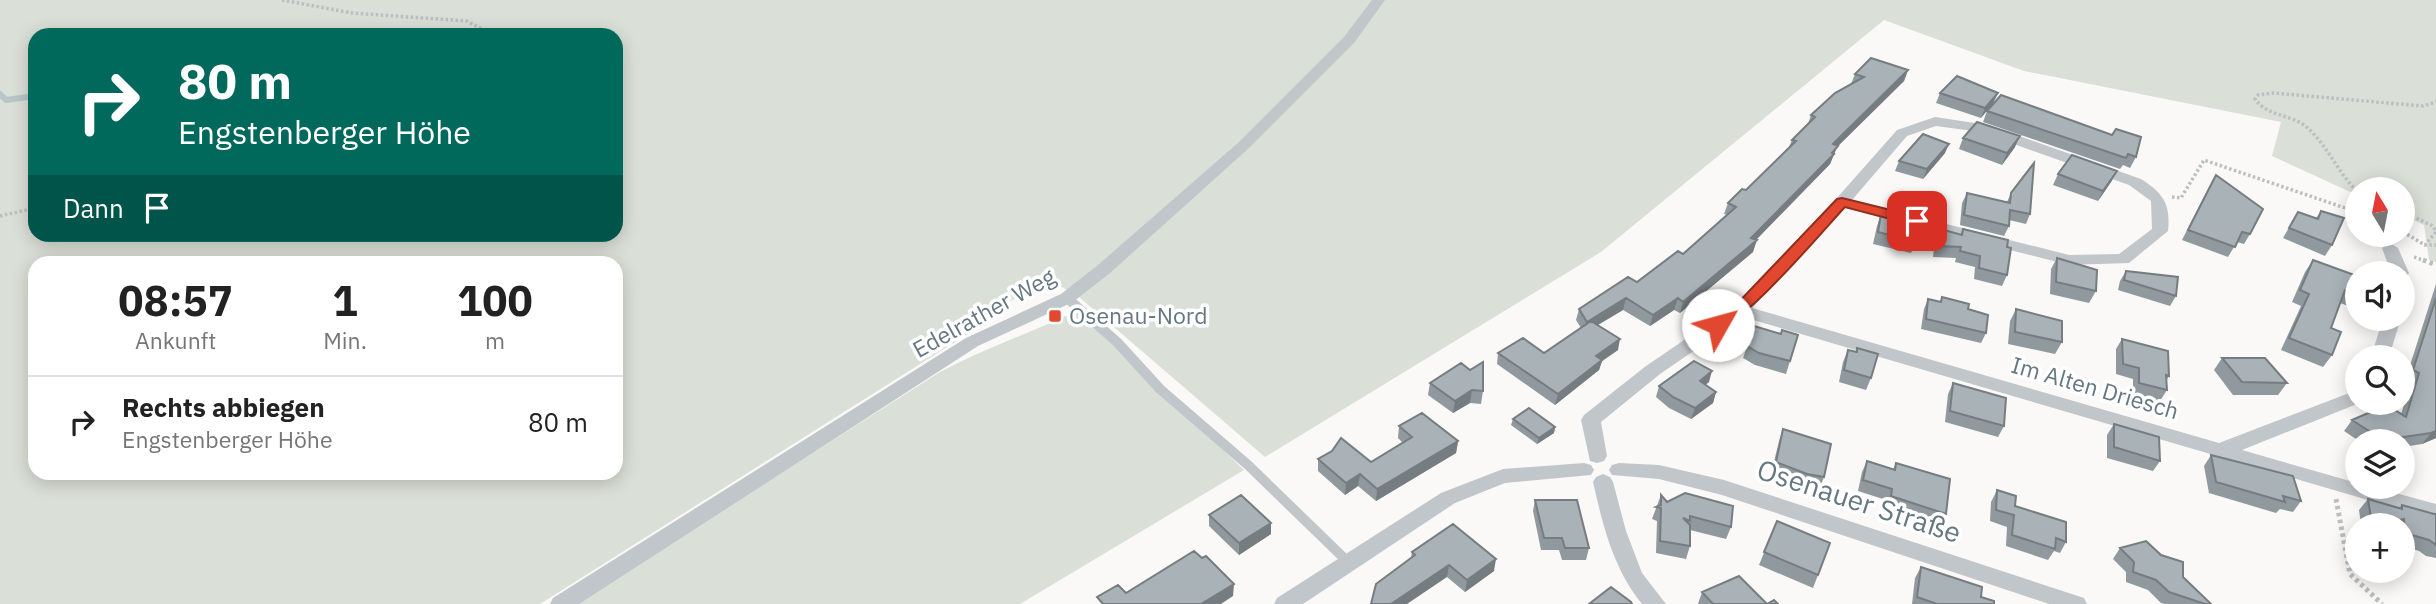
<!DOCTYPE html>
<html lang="de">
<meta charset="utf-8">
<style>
body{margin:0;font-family:"IBM Plex Sans",sans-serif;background:#f6f6f6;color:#222;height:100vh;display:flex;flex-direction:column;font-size:26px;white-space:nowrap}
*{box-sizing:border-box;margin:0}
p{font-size:23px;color:#767676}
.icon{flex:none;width:38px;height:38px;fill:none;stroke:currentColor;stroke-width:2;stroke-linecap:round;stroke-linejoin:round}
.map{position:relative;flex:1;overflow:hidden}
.details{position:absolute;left:28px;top:256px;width:595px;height:224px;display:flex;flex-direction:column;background:#fff;border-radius:21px;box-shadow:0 4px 18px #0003}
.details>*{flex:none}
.banner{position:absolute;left:28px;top:28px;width:595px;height:214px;border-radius:21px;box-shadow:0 4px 18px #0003;background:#00695c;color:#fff;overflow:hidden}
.needle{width:46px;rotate:350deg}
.buttons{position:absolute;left:2345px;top:177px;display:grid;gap:14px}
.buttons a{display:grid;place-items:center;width:70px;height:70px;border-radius:50%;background:#fff;box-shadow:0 4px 18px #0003;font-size:35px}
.pin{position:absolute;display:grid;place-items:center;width:60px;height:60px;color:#fff;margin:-30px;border-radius:14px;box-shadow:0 4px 10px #0006}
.me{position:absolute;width:77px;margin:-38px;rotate:52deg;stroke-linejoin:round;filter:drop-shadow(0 0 5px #0008)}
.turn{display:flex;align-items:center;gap:24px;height:147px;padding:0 35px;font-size:32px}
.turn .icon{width:91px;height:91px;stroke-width:2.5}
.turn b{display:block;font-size:49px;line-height:60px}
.then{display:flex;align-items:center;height:66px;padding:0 35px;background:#0003;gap:14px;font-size:26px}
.eta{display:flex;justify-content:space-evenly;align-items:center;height:119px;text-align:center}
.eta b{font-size:42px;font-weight:700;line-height:49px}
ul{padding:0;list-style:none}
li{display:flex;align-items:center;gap:21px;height:91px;padding:0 35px;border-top:2px solid #e0e0e0}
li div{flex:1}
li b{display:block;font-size:26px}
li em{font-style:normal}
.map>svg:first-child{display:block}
.green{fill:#dadfd7;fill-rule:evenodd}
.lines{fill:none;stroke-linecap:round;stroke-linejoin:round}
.stream{stroke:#b8c6c8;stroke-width:6}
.path-far1{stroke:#bbbfc2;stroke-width:3.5;stroke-dasharray:2.5 2.5;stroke-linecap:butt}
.path{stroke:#bbbfc2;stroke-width:5;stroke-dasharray:3.5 3.5;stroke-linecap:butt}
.service{stroke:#c1c6ca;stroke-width:10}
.minor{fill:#c1c6ca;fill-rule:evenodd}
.wall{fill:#90999d}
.shaded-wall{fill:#767d80}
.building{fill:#a8b2b7;stroke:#767d80;stroke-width:2}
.route{fill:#e2472f;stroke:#932e1f;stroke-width:2}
.poi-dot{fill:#e2472f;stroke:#fff;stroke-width:2.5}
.labels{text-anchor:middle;stroke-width:7;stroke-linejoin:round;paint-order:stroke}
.street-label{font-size:23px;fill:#657882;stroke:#fff}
.poi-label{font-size:23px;fill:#657882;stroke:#fff;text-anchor:start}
.near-street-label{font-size:28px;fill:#657882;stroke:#fff}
</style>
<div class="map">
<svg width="2436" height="604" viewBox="0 0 2436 604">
<rect width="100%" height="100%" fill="#faf9f7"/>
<path class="green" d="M 0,0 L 2436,0 L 2436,262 L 2429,260 L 2424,225 L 2403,215 L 2403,189 L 2357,189 L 2357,195 L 2272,156 L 2281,122 L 2024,71 L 1884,20 L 1601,252 L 1265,457 L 1079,297 L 1062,287 L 1051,284 L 964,320 L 974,330 L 540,604 L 0,604 ZM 35,35 L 616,35 L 616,234 L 35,234 ZM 35,262 L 616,262 L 616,472 L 35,472 Z
M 1079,310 L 1244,470 L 1020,604 L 575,604 L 940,372 C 985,348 1033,332 1079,310 Z"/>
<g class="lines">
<path class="stream" d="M 0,94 L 6,100 L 35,96"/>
<path class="path-far1" d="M 282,0 L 352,13 L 467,21 L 493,35
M 2357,191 C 2337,172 2326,142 2304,125 C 2288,114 2267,116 2255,99 L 2258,95 L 2273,93 L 2423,106 L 2436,102
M 2172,197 L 2181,198 L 2204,160 L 2357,212
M 2403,212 L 2433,226 L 2436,232 L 2425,245
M 0,216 L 35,208
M 2403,232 L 2425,245 L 2436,245
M 2414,257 L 2428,262"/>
<path class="path" d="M 2423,260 L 2436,265
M 2336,499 L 2350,574 L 2382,604"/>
<path class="service" d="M 1067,298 L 1117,342 L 1160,389 L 1248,465 L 1349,563"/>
<path class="minor" d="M 1372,0 L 1385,0 L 1354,43 L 1249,148 L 1110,273 L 1073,302 L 978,346 L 579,604 L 550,604 L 553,598 L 966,338 L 1061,294 L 1098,265 L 1239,142 L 1344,37 Z
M 1935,117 L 1988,125 L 2141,179 C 2163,193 2171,204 2168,231 L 2129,263 L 2069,265 L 1845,208 L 1752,308 L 2219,443 L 2357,390 L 2357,402 L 2362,402 L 2242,450 L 2357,483 L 2357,486 L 2370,486 L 2436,504 L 2436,520 L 1743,317 L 1660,374 L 1601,422 L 1607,456 L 1604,461 L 1597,463 L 1590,461 L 1581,420 L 1584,415 L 1646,366 L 1734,306 L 1836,199 L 1897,130 ZM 1936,126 L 1980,132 L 2129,185 L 2151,201 L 2152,229 L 2119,254 L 2069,255 L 1852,200 L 1907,136 Z
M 2390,243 L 2398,248 L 2409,273 L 2406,277 L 2403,278 L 2403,273 L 2391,273 L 2382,248 Z
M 2383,318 L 2401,318 L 2389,357 L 2371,357 Z
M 1584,463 L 1591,465 L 1594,470 L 1591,475 L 1505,483 L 1455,503 L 1303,604 L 1274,604 L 1277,598 L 1441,493 L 1503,469 Z
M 1619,463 L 1659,465 L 1724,480 L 2084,598 L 2087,604 L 2049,604 L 1722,495 L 1659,479 L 1612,475 L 1609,470 L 1612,465 Z
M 1603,474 L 1610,477 L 1613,482 L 1626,531 L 1642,573 L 1666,604 L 1642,604 C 1613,568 1603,526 1593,482 L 1596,477 Z"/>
</g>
<path class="wall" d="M 1908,70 L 1904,81 L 1837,147 L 1830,164 L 1756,240 L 1753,252 L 1680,313 L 1674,310 L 1650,326 L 1623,310 L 1598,325 L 1618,350 L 1602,361 L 1599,370 L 1555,405 L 1497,364 L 1498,353 L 1544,353 L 1581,328 L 1576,320 L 1579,309 L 1637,282 L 1683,254 L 1727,215 L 1724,214 L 1728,203 L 1746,190 L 1789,147 L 1792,140 L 1808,124 L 1811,115 L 1851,84 L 1855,74 Z
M 1940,93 L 1998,93 L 1993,103 L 1981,118 L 1936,103 Z
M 1987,111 L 2136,157 L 2130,168 L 2123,165 L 2120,169 L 1983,122 Z
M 1963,138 L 2015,147 L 2002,165 L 1959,149 Z
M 1945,153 L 1923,179 L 1895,171 L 1899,161 Z
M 2117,171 L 2111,182 L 2098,201 L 2053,185 L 2058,174 Z
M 2210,185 L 2250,234 L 2244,244 L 2237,242 L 2228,257 L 2182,240 Z
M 1967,193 L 2007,202 L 2011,193 L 2030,214 L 2026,224 L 2009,220 L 2009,226 L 2004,236 L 1960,225 L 1962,203 Z
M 2321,211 L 2332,245 L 2325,256 L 2283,238 L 2298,212 L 2316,218 Z
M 1881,214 L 1916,242 L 1911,253 L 1873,244 L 1877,226 Z
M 1940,229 L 1960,235 L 1963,229 L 2007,275 L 2002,286 L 1974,279 L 1975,267 L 1955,262 L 1956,258 L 1933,257 L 1935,240 Z
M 2057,258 L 2096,291 L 2089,303 L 2050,294 L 2051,269 Z
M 2313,260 L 2357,276 L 2357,304 L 2354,308 L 2340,303 L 2331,328 L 2332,355 L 2323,367 L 2281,350 L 2301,306 L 2292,302 L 2305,272 Z
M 2126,271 L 2176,296 L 2170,306 L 2118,290 L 2120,281 Z
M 2436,284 L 2436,438 L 2422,444 L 2403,447 L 2403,441 L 2359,441 L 2344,431 L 2352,420 L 2401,414 L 2411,384 L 2405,381 Z
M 1942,297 L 1968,309 L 1986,333 L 1981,343 L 1921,329 L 1924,309 L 1928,299 L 1940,302 Z
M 2016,309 L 2062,342 L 2055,354 L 2008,344 L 2010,321 Z
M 1754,326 L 1790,361 L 1786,374 L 1755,365 L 1743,358 Z
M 2122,339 L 2169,376 L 2166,381 L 2167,390 L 2160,401 L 2133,393 L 2133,379 L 2116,374 L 2116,349 Z
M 1857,348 L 1871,378 L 1866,390 L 1839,382 L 1843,362 L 1848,350 L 1856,352 Z
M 2222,358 L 2287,383 L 2278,395 L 2233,395 L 2214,370 Z
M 1709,382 L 1705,385 L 1716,392 L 1713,403 L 1691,419 L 1669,408 L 1656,397 L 1659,386 Z
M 1430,383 L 1483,391 L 1481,404 L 1470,403 L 1453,413 L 1428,395 Z
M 1953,383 L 2004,426 L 1998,437 L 1945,422 L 1948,394 Z
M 1513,419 L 1555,427 L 1554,433 L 1537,444 L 1511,425 Z
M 2114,424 L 2160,461 L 2153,471 L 2107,458 L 2107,435 Z
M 1399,426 L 1458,441 L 1456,453 L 1376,501 L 1358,486 L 1345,495 L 1318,471 L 1318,459 L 1371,462 L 1403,443 L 1398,438 Z
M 1783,429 L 1824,477 L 1819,490 L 1801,487 L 1771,474 L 1779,441 Z
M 2211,455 L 2301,501 L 2293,512 L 2280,509 L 2276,513 L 2209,493 L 2204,466 Z
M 1867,461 L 1893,469 L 1896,463 L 1946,514 L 1940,525 L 1885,508 L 1886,500 L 1858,491 L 1862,472 Z
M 1997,490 L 2015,506 L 2066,542 L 2060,553 L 2054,551 L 2048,560 L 2006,546 L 2007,527 L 1990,521 L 1991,502 Z
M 1661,495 L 1667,502 L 1731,527 L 1726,539 L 1690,530 L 1690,546 L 1686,559 L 1656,553 L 1657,521 L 1652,519 Z
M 2368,499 L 2398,508 L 2402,505 L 2434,514 L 2436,514 L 2436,558 L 2426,556 L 2419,551 L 2403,546 L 2403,525 L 2361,525 L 2359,510 Z
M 1535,500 L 1589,548 L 1586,560 L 1562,560 L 1559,550 L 1541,550 L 1533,511 Z
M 1209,515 L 1271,534 L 1239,555 L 1209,526 Z
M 1777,521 L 1818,575 L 1813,588 L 1759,565 Z
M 2120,548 L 2183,577 L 2211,604 L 2165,604 L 2161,603 L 2148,590 L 2126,582 L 2126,572 L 2113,559 Z
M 1412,552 L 1494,571 L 1465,592 L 1447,577 L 1411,558 Z
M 1921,567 L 1981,597 L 1994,604 L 1912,604 L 1915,578 Z
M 1702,592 L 1767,604 L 1778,604 L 1698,604 Z"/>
<path class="shaded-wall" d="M 1908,70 L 1904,81 L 1837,147 L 1830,164 L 1749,247 L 1757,240 L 1753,252 L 1680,313 L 1683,302 L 1833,144 Z
M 1998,93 L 1993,103 L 1981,118 L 1985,108 Z
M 2020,136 L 2015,147 L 2002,165 L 2007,153 Z
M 1949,144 L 1945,153 L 1923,179 L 1927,169 Z
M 2117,171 L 2111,182 L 2098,201 L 2103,191 Z
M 1626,298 L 1623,310 L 1584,333 L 1587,322 Z
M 1678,298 L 1674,310 L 1650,326 L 1653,315 Z
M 1620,339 L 1618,350 L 1602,361 L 1599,370 L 1555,405 L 1558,394 L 1596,356 Z
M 1712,371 L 1709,382 L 1696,392 L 1700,381 Z
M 1472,390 L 1470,403 L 1453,413 L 1455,401 Z
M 1716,392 L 1713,403 L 1691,419 L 1695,408 Z
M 1555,427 L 1554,433 L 1537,444 L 1539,438 Z
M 2436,431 L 2436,438 L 2422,444 L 2431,433 Z
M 1458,441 L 1456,453 L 1376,501 L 1377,489 Z
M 1360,474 L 1358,486 L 1345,495 L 1346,483 Z
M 2404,519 L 2398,525 L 2385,525 L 2386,523 Z
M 1271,523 L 1271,534 L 1239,555 L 1239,543 Z
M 1496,559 L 1494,571 L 1465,592 L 1467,580 Z
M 1449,565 L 1447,577 L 1407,604 L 1391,604 Z
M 1234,584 L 1233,596 L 1221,604 L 1201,604 Z"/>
<path class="building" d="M 1871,58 L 1908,70 L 1833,144 L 1838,146 L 1832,153 L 1834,154 L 1751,238 L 1757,240 L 1683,302 L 1678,298 L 1653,315 L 1626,298 L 1587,322 L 1579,309 L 1628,277 L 1637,282 L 1678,251 L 1683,254 L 1736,207 L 1728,203 L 1742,189 L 1746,190 L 1796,141 L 1792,140 L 1815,117 L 1811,115 L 1835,93 L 1864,77 L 1855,74 Z
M 1957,76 L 1998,93 L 1985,108 L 1940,93 Z
M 2001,95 L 2112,135 L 2116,129 L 2141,137 L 2136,157 L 2128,154 L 2126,158 L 1987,111 Z
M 1977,122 L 2020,136 L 2007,153 L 1963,138 Z
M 1923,134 L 1949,144 L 1927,169 L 1899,161 Z
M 2072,155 L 2117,171 L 2103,191 L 2058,174 Z
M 2034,163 L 2030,214 L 2010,210 L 2009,226 L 1964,215 L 1967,193 L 2010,203 L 2011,193 Z
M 2216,175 L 2263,209 L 2250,234 L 2242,232 L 2235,247 L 2188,230 Z
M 2321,211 L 2344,218 L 2332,245 L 2289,228 L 2298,212 L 2318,219 Z
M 1881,214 L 1919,224 L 1916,242 L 1878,232 Z
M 1940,229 L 1962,235 L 1963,229 L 2008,240 L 2007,247 L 2011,248 L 2007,275 L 1979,268 L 1980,256 L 1960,251 L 1961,247 L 1938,246 Z
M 2057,258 L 2097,270 L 2096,291 L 2056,282 Z
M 2313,260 L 2357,276 L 2357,294 L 2345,290 L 2331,328 L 2341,332 L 2332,355 L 2289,338 L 2309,294 L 2300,290 Z
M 2126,271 L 2178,277 L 2176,296 L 2124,280 Z
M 1942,297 L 1969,304 L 1968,309 L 1988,315 L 1986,333 L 1926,319 L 1928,299 L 1941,302 Z
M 2436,298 L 2436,431 L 2431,433 L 2383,440 L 2352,420 L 2387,405 L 2406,417 L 2419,373 L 2413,370 Z
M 2016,309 L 2062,321 L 2062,342 L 2015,332 Z
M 1591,321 L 1620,339 L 1596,356 L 1602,360 L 1558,394 L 1498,353 L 1523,338 L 1544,353 Z
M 1754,326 L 1781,334 L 1782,330 L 1798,335 L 1790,361 L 1759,353 L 1747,346 Z
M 2122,339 L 2168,351 L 2169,376 L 2166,375 L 2167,390 L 2139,383 L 2139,368 L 2123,364 Z
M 1857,348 L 1878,354 L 1871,378 L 1844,370 L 1848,350 L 1857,352 Z
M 2222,358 L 2265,358 L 2287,383 L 2242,382 Z
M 1694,361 L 1712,371 L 1700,381 L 1716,392 L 1695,408 L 1673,397 L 1659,386 Z
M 1483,362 L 1483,391 L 1472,390 L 1455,401 L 1430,383 L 1461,363 L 1470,370 Z
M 1953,383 L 2006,398 L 2004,426 L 1950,411 Z
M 1529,408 L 1555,427 L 1539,438 L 1513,419 Z
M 1422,413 L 1458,441 L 1377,489 L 1360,474 L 1346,483 L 1318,459 L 1332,451 L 1341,438 L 1371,462 L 1412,437 L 1399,426 Z
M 2114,424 L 2159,437 L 2160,461 L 2114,447 Z
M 1783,429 L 1831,444 L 1824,477 L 1807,474 L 1776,462 Z
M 2211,455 L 2293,476 L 2301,501 L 2283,496 L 2285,502 L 2216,482 Z
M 1867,461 L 1895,470 L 1896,463 L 1950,479 L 1946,514 L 1891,496 L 1892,489 L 1863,480 Z
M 1997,490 L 2016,496 L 2015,506 L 2066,522 L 2066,542 L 2056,538 L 2055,549 L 2012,535 L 2014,515 L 1996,510 Z
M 1685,493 L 1733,506 L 1731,527 L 1690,516 L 1690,521 L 1683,518 L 1690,525 L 1690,546 L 1660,541 L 1661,508 L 1656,507 L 1661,505 L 1661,495 L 1667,502 Z
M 1241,495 L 1271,523 L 1239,543 L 1209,515 Z
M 2368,499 L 2402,509 L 2402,505 L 2434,514 L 2436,514 L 2436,545 L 2429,540 L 2405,533 L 2404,519 L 2386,523 L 2371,518 Z
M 1535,500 L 1577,500 L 1589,548 L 1565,548 L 1562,538 L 1544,538 Z
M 1777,521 L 1830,543 L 1818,575 L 1764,552 Z
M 1453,524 L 1496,559 L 1467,580 L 1449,565 L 1391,604 L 1371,604 L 1376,584 L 1415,555 L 1412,552 Z
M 2146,541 L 2161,555 L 2183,562 L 2183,577 L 2211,604 L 2205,604 L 2169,592 L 2156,580 L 2133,572 L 2134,562 L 2120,548 Z
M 1194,551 L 1202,558 L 1206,556 L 1234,584 L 1201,604 L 1103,604 L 1097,597 L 1118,585 L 1126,593 Z
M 1921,567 L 1982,587 L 1981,597 L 1994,601 L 1994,604 L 1937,604 L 1917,597 Z
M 1739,576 L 1767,604 L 1774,600 L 1778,604 L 1713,604 L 1702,592 Z
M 1611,587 L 1631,602 L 1632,604 L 1589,604 Z"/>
<path class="route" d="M 1842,198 L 1923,218 L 1925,221 L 1917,226 L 1845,207 C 1825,228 1736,335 1712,329 L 1710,325 L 1734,307 L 1837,199 Z"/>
<rect class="poi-dot" x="1048" y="309" width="14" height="14" rx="3.5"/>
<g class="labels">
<g class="street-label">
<text transform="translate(984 313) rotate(-29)" y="8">Edelrather Weg</text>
<text transform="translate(2095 388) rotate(16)" y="8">Im Alten Driesch</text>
</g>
<g class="poi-label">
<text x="1069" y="324">Osenau-Nord</text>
</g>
<g class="near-street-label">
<text transform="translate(1859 501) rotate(18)" y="10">Osenauer Straße</text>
</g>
</g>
</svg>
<div class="buttons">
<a><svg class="needle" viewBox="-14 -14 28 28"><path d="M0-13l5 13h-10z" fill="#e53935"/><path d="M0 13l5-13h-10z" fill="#767676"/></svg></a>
<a><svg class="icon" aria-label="sound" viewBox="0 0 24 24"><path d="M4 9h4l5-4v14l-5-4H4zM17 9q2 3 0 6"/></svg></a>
<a><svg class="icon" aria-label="search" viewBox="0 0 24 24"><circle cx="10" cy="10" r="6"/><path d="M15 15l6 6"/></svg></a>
<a><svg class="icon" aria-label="layers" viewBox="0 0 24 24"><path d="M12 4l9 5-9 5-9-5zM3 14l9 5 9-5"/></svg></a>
<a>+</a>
</div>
<div class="pin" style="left:1917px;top:221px;background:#d93025"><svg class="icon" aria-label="arrive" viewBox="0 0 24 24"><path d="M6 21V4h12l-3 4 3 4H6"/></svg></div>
<svg class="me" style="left:1718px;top:325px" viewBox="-20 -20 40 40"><circle r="19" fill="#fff"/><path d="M0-13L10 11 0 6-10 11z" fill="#e2472f"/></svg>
<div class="banner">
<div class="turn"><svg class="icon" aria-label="right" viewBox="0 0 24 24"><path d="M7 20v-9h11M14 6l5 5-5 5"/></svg><div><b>80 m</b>Engstenberger Höhe</div></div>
<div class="then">Dann<svg class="icon" aria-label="arrive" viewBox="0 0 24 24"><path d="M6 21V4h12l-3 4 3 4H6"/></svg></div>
</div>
<section class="details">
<div class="eta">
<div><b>08:57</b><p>Ankunft</p></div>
<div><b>1</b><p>Min.</p></div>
<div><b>100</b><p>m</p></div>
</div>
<ul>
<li><svg class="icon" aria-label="right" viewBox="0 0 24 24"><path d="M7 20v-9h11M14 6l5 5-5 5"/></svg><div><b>Rechts abbiegen</b><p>Engstenberger Höhe</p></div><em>80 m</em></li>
</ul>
</section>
</div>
